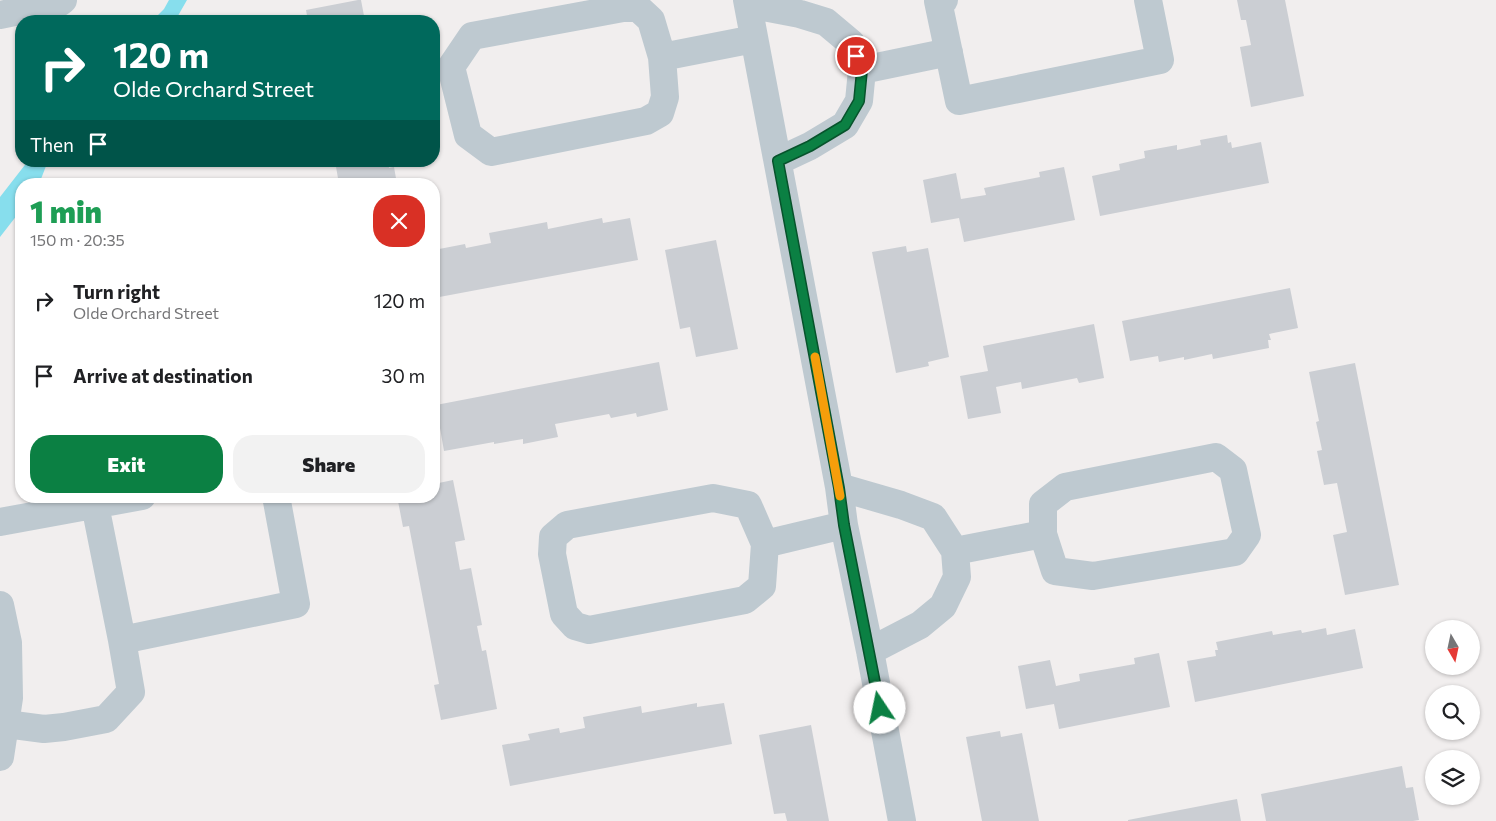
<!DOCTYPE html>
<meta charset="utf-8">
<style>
body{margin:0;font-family:Commissioner,sans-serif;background:#f2f2f2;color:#202124;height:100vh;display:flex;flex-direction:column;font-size:19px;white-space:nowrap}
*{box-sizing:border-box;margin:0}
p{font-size:16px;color:#757577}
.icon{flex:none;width:28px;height:28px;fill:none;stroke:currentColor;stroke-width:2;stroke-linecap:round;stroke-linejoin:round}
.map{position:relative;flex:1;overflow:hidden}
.panel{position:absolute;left:15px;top:178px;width:425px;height:325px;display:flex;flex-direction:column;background:#fff;border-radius:20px;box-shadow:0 1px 4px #0004}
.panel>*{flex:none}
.banner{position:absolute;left:15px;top:15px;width:425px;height:152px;border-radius:20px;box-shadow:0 1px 4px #0004;background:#00695c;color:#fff;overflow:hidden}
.needle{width:32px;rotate:171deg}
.tools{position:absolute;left:1425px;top:620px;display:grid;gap:10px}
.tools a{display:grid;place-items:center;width:55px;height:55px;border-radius:50%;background:#fff;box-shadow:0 1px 4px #0004;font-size:25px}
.pin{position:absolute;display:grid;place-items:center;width:42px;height:42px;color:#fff;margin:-21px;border:2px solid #fff;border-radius:50%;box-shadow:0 1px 5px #0007}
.me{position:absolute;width:55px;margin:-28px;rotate:349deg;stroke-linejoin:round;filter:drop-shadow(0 0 4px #0008)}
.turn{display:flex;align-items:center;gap:18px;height:105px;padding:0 15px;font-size:22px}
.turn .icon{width:65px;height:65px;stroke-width:2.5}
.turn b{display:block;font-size:35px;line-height:42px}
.then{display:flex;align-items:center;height:48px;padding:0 15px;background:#0003;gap:10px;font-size:19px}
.round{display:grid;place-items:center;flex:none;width:52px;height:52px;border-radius:20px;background:#f2f2f2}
.summary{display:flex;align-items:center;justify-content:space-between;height:85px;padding:0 15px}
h1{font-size:30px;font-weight:800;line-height:38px;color:#1e9e55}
.primary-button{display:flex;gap:10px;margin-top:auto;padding:10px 15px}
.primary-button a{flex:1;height:58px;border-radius:20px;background:#0b8043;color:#fff;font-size:20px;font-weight:800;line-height:58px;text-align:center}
.primary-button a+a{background:#f2f2f2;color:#202124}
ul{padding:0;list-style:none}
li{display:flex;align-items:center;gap:15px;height:75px;padding:0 15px}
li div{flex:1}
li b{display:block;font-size:19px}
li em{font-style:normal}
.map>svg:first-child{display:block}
.water{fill:#87deed}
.building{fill:#cbced3}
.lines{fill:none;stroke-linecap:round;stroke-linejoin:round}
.minor{stroke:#bec9d0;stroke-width:28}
.route-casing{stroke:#07532c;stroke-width:12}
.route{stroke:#0b8043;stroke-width:9}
.slow{stroke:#f59e0b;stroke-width:9}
</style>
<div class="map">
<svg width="1496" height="821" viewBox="0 0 1496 821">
<rect width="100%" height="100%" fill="#f1eeee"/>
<path class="water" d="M 169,0 L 187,0 L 175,21 L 152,21 L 164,9 Z
M 28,161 L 48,161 L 39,184 L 21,184 L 21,210 L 0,237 L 0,197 Z"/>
<path class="building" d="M 358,0 L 361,0 L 365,21 L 308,21 L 306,10 Z
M 1237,0 L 1285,0 L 1304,96 L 1251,107 L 1240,47 L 1251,45 L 1246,20 L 1241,20 Z
M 1227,135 L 1228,143 L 1231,142 L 1232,148 L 1261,142 L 1269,183 L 1100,216 L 1092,176 L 1120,170 L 1119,164 L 1145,158 L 1144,151 L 1177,145 L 1177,150 L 1201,145 L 1200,140 Z
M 335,161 L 388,161 L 389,168 L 394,167 L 397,184 L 339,184 Z
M 1064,167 L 1075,220 L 964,242 L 959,218 L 931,223 L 923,180 L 956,173 L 961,199 L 986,195 L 984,188 L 1040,177 L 1039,172 Z
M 602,218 L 603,223 L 630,218 L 638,260 L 434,298 L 434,256 L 436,255 L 434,250 L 465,244 L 466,248 L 491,243 L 489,233 L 547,222 L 548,229 Z
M 716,240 L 738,349 L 696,357 L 690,327 L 680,329 L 665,250 Z
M 906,246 L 907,252 L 928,248 L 949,357 L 928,362 L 929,366 L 896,373 L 872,252 Z
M 1290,288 L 1298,328 L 1269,334 L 1271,340 L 1268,340 L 1269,348 L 1213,359 L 1212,354 L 1184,360 L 1184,357 L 1159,362 L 1158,356 L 1130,361 L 1122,321 Z
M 1094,324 L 1104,378 L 1079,383 L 1077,378 L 1022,389 L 1021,382 L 996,387 L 1001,413 L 968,419 L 960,376 L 988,371 L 983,346 Z
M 659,362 L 668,410 L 637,417 L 636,413 L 611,418 L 609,414 L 555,424 L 558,437 L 523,444 L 523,439 L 494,444 L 494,442 L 444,451 L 436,405 Z
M 1355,363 L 1399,585 L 1345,595 L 1333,535 L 1347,532 L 1337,483 L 1324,485 L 1317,451 L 1322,450 L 1316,422 L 1319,421 L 1309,372 Z
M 453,480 L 465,540 L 455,542 L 460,570 L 471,568 L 482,625 L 477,626 L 482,651 L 486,650 L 497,709 L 441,720 L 434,685 L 439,684 L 409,526 L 403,527 L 397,496 L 434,496 L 434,484 Z
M 1326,628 L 1327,635 L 1355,629 L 1363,668 L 1195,702 L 1187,661 L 1216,656 L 1215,650 L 1218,650 L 1216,642 L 1272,631 L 1273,635 L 1301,630 L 1302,633 Z
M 1159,653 L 1170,707 L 1059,729 L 1054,704 L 1026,709 L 1018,666 L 1050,660 L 1056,686 L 1080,681 L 1079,674 L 1135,664 L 1134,658 Z
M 697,703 L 697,707 L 724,703 L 732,744 L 510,786 L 502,745 L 530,740 L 528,734 L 559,728 L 560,733 L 585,728 L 583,717 L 641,706 L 642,713 Z
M 811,725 L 829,821 L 787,821 L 785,813 L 774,814 L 759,735 Z
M 1000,731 L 1001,737 L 1022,733 L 1039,821 L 982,821 L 966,737 Z
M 1402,766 L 1406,788 L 1413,787 L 1419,820 L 1413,821 L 1266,821 L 1261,794 Z
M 1237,799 L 1241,821 L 1128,821 L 1128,820 Z"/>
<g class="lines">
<path class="minor" d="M 747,0 L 839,487 L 844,525 L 870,651 L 902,821
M 944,0 L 938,1 L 959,101 L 1160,60 L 1148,0
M 748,4 L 800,14 L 826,22 L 851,43 L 862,70 L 859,101 L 845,125 L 810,146 L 778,161
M 0,15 L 59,3 L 63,0
M 662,57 L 665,97 L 660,113 L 646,121 L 491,152 L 468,135 L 451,67 L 472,36 L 623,8 L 638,8 L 651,20 L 662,57 L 754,39
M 862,70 L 949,52
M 839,487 L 901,505 L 933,517 L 955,551 L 957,577 L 943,606 L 920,625 L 870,651
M 95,505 L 122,640
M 0,522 L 142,496
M 765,544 L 762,586 L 745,600 L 589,630 L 575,626 L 564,614 L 552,554 L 553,537 L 567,525 L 713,498 L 748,505 L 765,544 L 844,525
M 955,551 L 1043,534 L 1055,571 L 1093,576 L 1235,552 L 1247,535 L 1233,470 L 1216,457 L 1065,487 L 1043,504 L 1043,534
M 0,605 L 8,643 L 9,698 L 0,757
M 6,724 L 44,729 L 64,727 L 106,719 L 131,692 L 122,640 L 296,604 L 276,496"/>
</g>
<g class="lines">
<defs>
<path id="route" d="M 856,56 L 862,70 L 859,101 L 845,125 L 810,146 L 778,161 L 839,488 L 844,525 L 880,708"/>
</defs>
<use href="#route" class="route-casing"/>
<use href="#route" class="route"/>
<path class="slow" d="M 815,357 L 840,496"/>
</g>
</svg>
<div class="tools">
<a><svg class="needle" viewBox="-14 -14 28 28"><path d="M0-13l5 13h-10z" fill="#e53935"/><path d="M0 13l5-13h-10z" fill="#757577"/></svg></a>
<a><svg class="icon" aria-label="search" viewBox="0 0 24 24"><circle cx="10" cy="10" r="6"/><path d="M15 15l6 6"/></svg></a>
<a><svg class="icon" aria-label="layers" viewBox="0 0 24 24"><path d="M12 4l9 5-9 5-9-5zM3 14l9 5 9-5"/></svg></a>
</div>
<div class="pin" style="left:856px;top:56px;background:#d93025"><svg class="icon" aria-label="arrive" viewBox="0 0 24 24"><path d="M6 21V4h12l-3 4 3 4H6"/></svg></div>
<svg class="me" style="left:880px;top:708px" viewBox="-20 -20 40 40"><circle r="19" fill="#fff"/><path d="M0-13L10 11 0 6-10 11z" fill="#0b8043"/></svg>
<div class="banner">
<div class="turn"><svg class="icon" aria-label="right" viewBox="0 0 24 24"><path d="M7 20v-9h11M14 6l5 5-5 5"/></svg><div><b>120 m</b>Olde Orchard Street</div></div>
<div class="then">Then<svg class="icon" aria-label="arrive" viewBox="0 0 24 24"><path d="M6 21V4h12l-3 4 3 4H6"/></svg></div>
</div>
<section class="panel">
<div class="summary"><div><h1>1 min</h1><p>150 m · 20:35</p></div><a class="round" style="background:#d93025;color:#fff"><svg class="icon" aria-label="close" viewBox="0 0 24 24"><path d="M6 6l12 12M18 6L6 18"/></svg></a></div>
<ul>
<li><svg class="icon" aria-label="right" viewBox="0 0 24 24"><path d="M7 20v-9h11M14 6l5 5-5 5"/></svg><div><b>Turn right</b><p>Olde Orchard Street</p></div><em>120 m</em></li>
<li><svg class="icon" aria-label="arrive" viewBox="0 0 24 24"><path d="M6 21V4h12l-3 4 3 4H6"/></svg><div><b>Arrive at destination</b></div><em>30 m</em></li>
</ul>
<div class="primary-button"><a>Exit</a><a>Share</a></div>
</section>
</div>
